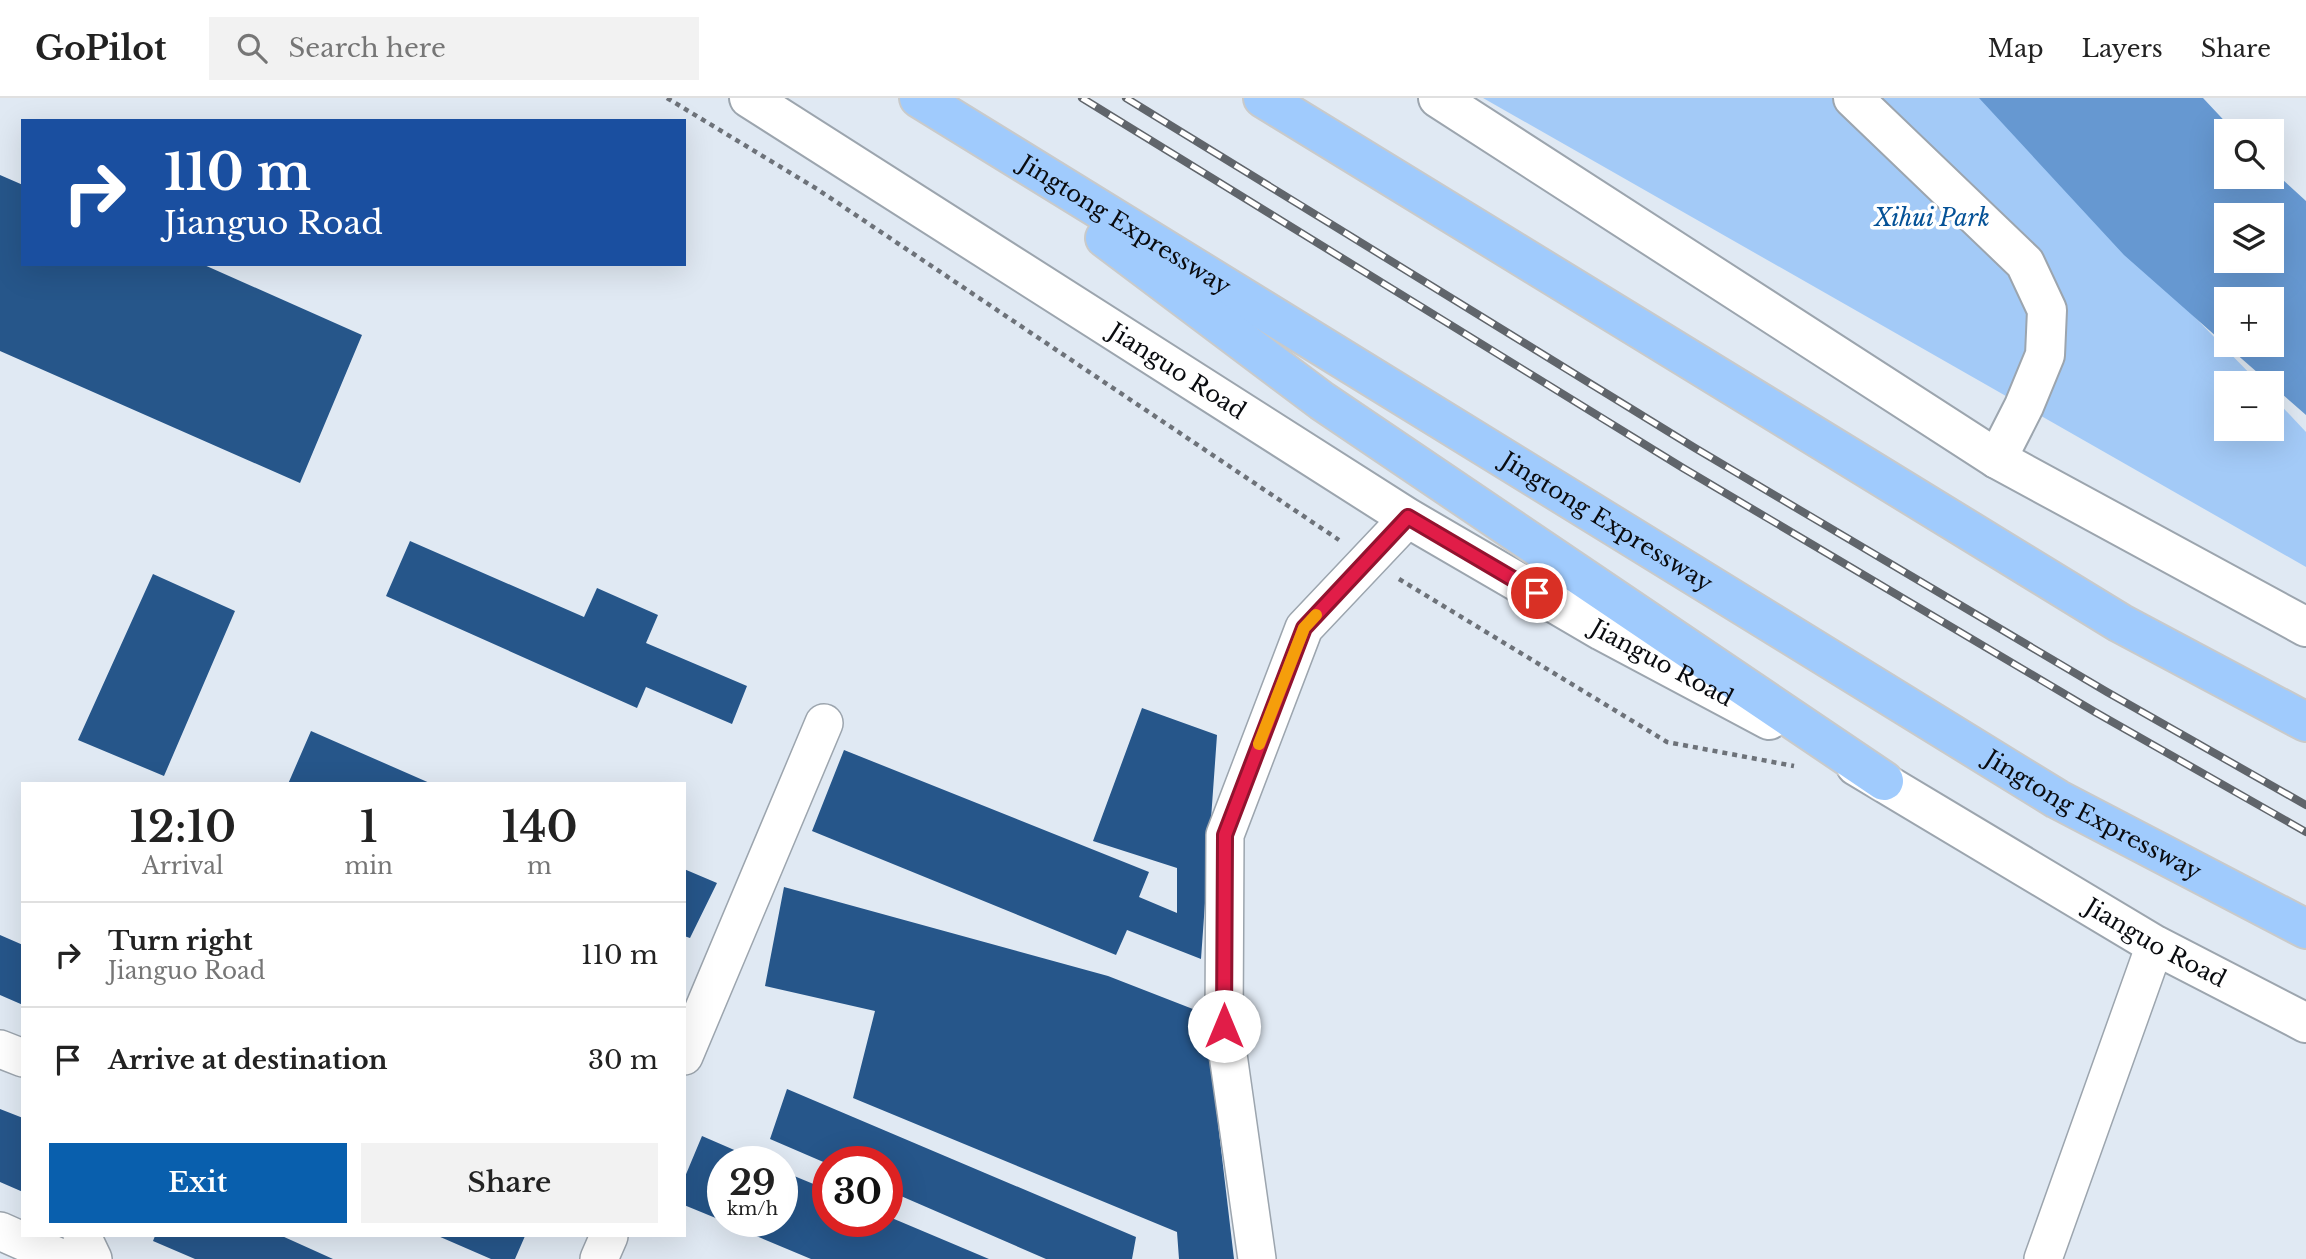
<!DOCTYPE html>
<meta charset="utf-8">
<style>
body{margin:0;font-family:"Libre Baskerville",serif;background:#f2f2f2;color:#222;height:100vh;display:flex;flex-direction:column;font-size:26px;white-space:nowrap}
*{box-sizing:border-box;margin:0}
p{font-size:23px;color:#767676}
.icon{flex:none;width:38px;height:38px;fill:none;stroke:currentColor;stroke-width:2;stroke-linecap:round;stroke-linejoin:round}
.map{position:relative;flex:1;overflow:hidden}
.drawer{position:absolute;left:21px;top:684px;width:665px;height:455px;display:flex;flex-direction:column;background:#fff;border-radius:0px;box-shadow:0 7px 28px #0002}
.drawer>*{flex:none}
.hud{position:absolute;left:21px;top:21px;width:665px;height:147px;border-radius:0px;box-shadow:0 7px 28px #0002;background:#1a4fa0;color:#fff;overflow:hidden}
.tools{position:absolute;left:2214px;top:21px;display:grid;gap:14px}
.tools a{display:grid;place-items:center;width:70px;height:70px;border-radius:0px;background:#fff;box-shadow:0 7px 28px #0002;font-size:35px}
.speed{position:absolute;left:707px;top:1048px;display:flex;gap:14px;font-size:35px;font-weight:700;text-align:center}
.speed>*{display:grid;place-content:center;width:91px;height:91px;border-radius:50%;background:#fff;box-shadow:0 7px 28px #0002;line-height:1}
.speed small{font-size:18px;font-weight:400}
.speed .limit{border:10px solid #d22;background:#fff;color:#111}
.pin{position:absolute;display:grid;place-items:center;width:60px;height:60px;color:#fff;margin:-30px;border:4px solid #fff;border-radius:50%;box-shadow:0 2px 7px #0007}
.me{position:absolute;width:77px;margin:-38px;rotate:0deg;stroke-linejoin:round;filter:drop-shadow(0 0 5px #0008)}
.turn{display:flex;align-items:center;gap:24px;height:147px;padding:0 28px;font-size:32px}
.turn .icon{width:91px;height:91px;stroke-width:2.5}
.turn b{display:block;font-size:49px;line-height:60px}
.eta{display:flex;justify-content:space-evenly;align-items:center;height:119px;text-align:center}
.eta b{font-size:42px;font-weight:600;line-height:49px}
.cta{display:flex;gap:14px;margin-top:auto;padding:14px 28px}
.cta a{flex:1;height:80px;border-radius:0px;background:#095fad;color:#fff;font-size:28px;font-weight:600;line-height:80px;text-align:center}
.cta a+a{background:#f2f2f2;color:#222}
ul{padding:0;list-style:none}
li{display:flex;align-items:center;gap:21px;height:105px;padding:0 28px;border-top:2px solid #e0e0e0}
li div{flex:1}
li b{display:block;font-size:26px}
li em{font-style:normal}
header{display:flex;align-items:center;gap:42px;box-sizing:border-box;height:98px;padding:0 35px;background:#fff;border-bottom:2px solid #e0e0e0}
header strong{font-size:33px}
nav{display:flex;gap:38px;margin-inline-start:auto;font-size:24px}
.search{width:490px;height:63px;background:#f2f2f2;display:flex;align-items:center;gap:18px;box-sizing:border-box;padding:0 24px;border-radius:0px;color:#767676;font-size:26px}
.map>svg:first-child{display:block}
.green{fill:#a3caf7}
.water{fill:#6698d1;fill-rule:evenodd}
.building{fill:#26568a}
.lines{fill:none;stroke-linecap:round;stroke-linejoin:round}
.minor-casing{stroke:#9ca5ae;stroke-width:40}
.tertiary-casing{stroke:#9ca5ae;stroke-width:42}
.secondary-casing{stroke:#9ca5ae;stroke-width:42}
.motorway-casing{stroke:#c9caca;stroke-width:42}
.path{stroke:#6d7279;stroke-width:4.5;stroke-dasharray:5 5;stroke-linecap:butt}
.minor{stroke:#fff;stroke-width:37}
.tertiary{stroke:#fff;stroke-width:38}
.secondary{stroke:#fff;stroke-width:38}
.motorway{stroke:#a0cbfd;stroke-width:38}
.rail-casing{stroke:#60656b;stroke-width:8}
.rail{stroke:#fff;stroke-width:5;stroke-dasharray:16;stroke-linecap:butt}
.route-casing{stroke:#92132f;stroke-width:18}
.route{stroke:#e11d48;stroke-width:12}
.slow{stroke:#f59e0b;stroke-width:12}
.labels{text-anchor:middle;stroke-width:7;stroke-linejoin:round;paint-order:stroke}
.park-label{font-size:23px;font-style:italic;fill:#055297;stroke:#fff}
.street-label{font-size:23px;fill:#0a0c10;stroke:#fff}
</style>
<header>
<strong>GoPilot</strong>
<div class="search"><svg class="icon" aria-label="search" viewBox="0 0 24 24"><circle cx="10" cy="10" r="6"/><path d="M15 15l6 6"/></svg>Search here</div>
<nav><a>Map</a><a>Layers</a><a>Share</a></nav>
</header>
<div class="map">
<svg width="2306" height="1161" viewBox="0 0 2306 1161">
<rect width="100%" height="100%" fill="#e0e9f3"/>
<path class="green" d="M 1483,0 L 1981,0 L 2259,285 L 2226,285 L 2226,331 L 2272,331 L 2272,298 L 2306,334 L 2306,469 Z"/>
<path class="water" d="M 1979,0 L 2203,0 L 2234,33 L 2226,33 L 2226,79 L 2272,79 L 2272,72 L 2306,103 L 2306,317 L 2226,247 L 2272,247 L 2272,201 L 2226,201 L 2226,247 L 2124,157 ZM 2226,117 L 2272,117 L 2272,163 L 2226,163 Z"/>
<path class="building" d="M 0,77 L 23,87 L 23,166 L 202,166 L 362,237 L 300,385 L 0,253 Z
M 410,443 L 584,519 L 597,490 L 658,517 L 646,545 L 747,588 L 732,626 L 646,589 L 637,610 L 386,498 Z
M 153,476 L 235,513 L 164,678 L 78,642 Z
M 1142,610 L 1217,637 L 1201,861 L 1127,832 L 1116,857 L 812,733 L 844,652 L 1149,774 L 1139,799 L 1177,815 L 1177,770 L 1093,743 Z
M 311,633 L 432,686 L 288,686 Z
M 684,771 L 717,785 L 690,840 L 684,838 Z
M 784,789 L 1108,878 L 1198,913 L 1209,949 L 1234,1161 L 1179,1161 L 1177,1134 L 853,1000 L 875,913 L 765,888 Z
M 0,837 L 23,847 L 23,907 L 0,897 Z
M 787,991 L 1136,1139 L 1132,1161 L 1046,1161 L 887,1092 L 887,1064 L 828,1064 L 828,1066 L 770,1041 Z
M 0,1011 L 23,1020 L 23,1094 L 0,1084 Z
M 702,1038 L 762,1064 L 723,1064 L 723,1123 L 684,1107 L 684,1081 Z
M 782,1073 L 828,1092 L 828,1124 L 887,1124 L 887,1118 L 989,1161 L 811,1161 L 723,1124 L 782,1124 Z
M 155,1138 L 282,1138 L 333,1161 L 195,1161 L 153,1143 Z
M 438,1138 L 525,1138 L 515,1161 L 491,1161 Z"/>
<g class="lines">
<defs>
<path id="minor" d="M 0,951 L 23,960
M 684,958 L 824,625
M 0,1133 L 63,1161
M 82,1138 L 93,1161
M 599,1161 L 609,1138
M 1257,1161 L 1224,928 L 1225,737 L 1304,530 L 1408,420
M 2043,1161 L 2155,847"/>
<path id="tertiary" d="M 1853,0 L 2025,165 L 2047,212 L 2045,257 L 2024,308 L 1997,361"/>
<g id="secondary">
<path id="s1" d="M 749,0 L 1408,420 L 1602,533 L 1769,622"/>
<path d="M 1438,0 L 1997,361 L 2306,529"/>
<path id="s2" d="M 1856,668 L 2155,847 L 2306,925"/>
</g>
<g id="motorway">
<path id="s3" d="M 919,0 L 2057,701 L 2306,831"/>
<path d="M 1263,0 L 2120,525 L 2306,624"/>
<path d="M 1105,140 L 1322,303 L 1884,683"/>
</g>
</defs>
<use href="#minor" class="minor-casing"/>
<use href="#tertiary" class="tertiary-casing"/>
<use href="#secondary" class="secondary-casing"/>
<use href="#motorway" class="motorway-casing"/>
<path class="path" d="M 667,0 L 817,91 L 1339,442
M 1399,481 L 1667,644 L 1794,668"/>
<use href="#minor" class="minor"/>
<use href="#tertiary" class="tertiary"/>
<use href="#secondary" class="secondary"/>
<use href="#motorway" class="motorway"/>
<defs>
<path id="rail" d="M 1082,0 L 1683,370 L 2095,614 L 2306,734
M 1126,0 L 1695,350 L 2107,594 L 2306,707"/>
</defs>
<use href="#rail" class="rail-casing"/>
<use href="#rail" class="rail"/>
</g>
<g class="lines">
<defs>
<path id="route" d="M 1224,928 L 1225,737 L 1304,530 L 1408,419 L 1537,495"/>
</defs>
<use href="#route" class="route-casing"/>
<use href="#route" class="route"/>
<path class="slow" d="M 1259,646 L 1304,530 L 1316,517"/>
</g>
<g class="labels">
<g class="park-label">
<text x="1932" y="128">Xihui Park</text>
</g>
<g class="street-label">
<text dy="8" stroke="none"><textPath href="#s3" startOffset="242">Jingtong Expressway</textPath></text>
<text dy="8" stroke="none"><textPath href="#s1" startOffset="508">Jianguo Road</textPath></text>
<text dy="8" stroke="none"><textPath href="#s3" startOffset="808">Jingtong Expressway</textPath></text>
<text dy="8" stroke="none"><textPath href="#s1" startOffset="1074">Jianguo Road</textPath></text>
<text dy="8" stroke="none"><textPath href="#s3" startOffset="1376">Jingtong Expressway</textPath></text>
<text dy="8" stroke="none"><textPath href="#s2" startOffset="348">Jianguo Road</textPath></text>
</g>
</g>
</svg>
<div class="tools">
<a><svg class="icon" aria-label="search" viewBox="0 0 24 24"><circle cx="10" cy="10" r="6"/><path d="M15 15l6 6"/></svg></a>
<a><svg class="icon" aria-label="layers" viewBox="0 0 24 24"><path d="M12 4l9 5-9 5-9-5zM3 14l9 5 9-5"/></svg></a>
<a>+</a>
<a>−</a>
</div>
<div class="speed"><div>29<small>km/h</small></div><div class="limit">30</div></div>
<div class="pin" style="left:1537px;top:495px;background:#d93025"><svg class="icon" aria-label="arrive" viewBox="0 0 24 24"><path d="M6 21V4h12l-3 4 3 4H6"/></svg></div>
<svg class="me" style="left:1224px;top:928px" viewBox="-20 -20 40 40"><circle r="19" fill="#fff"/><path d="M0-13L10 11 0 6-10 11z" fill="#e11d48"/></svg>
<div class="hud">
<div class="turn"><svg class="icon" aria-label="right" viewBox="0 0 24 24"><path d="M7 20v-9h11M14 6l5 5-5 5"/></svg><div><b>110 m</b>Jianguo Road</div></div>
</div>
<section class="drawer">
<div class="eta">
<div><b>12:10</b><p>Arrival</p></div>
<div><b>1</b><p>min</p></div>
<div><b>140</b><p>m</p></div>
</div>
<ul>
<li><svg class="icon" aria-label="right" viewBox="0 0 24 24"><path d="M7 20v-9h11M14 6l5 5-5 5"/></svg><div><b>Turn right</b><p>Jianguo Road</p></div><em>110 m</em></li>
<li><svg class="icon" aria-label="arrive" viewBox="0 0 24 24"><path d="M6 21V4h12l-3 4 3 4H6"/></svg><div><b>Arrive at destination</b></div><em>30 m</em></li>
</ul>
<div class="cta"><a>Exit</a><a>Share</a></div>
</section>
</div>
